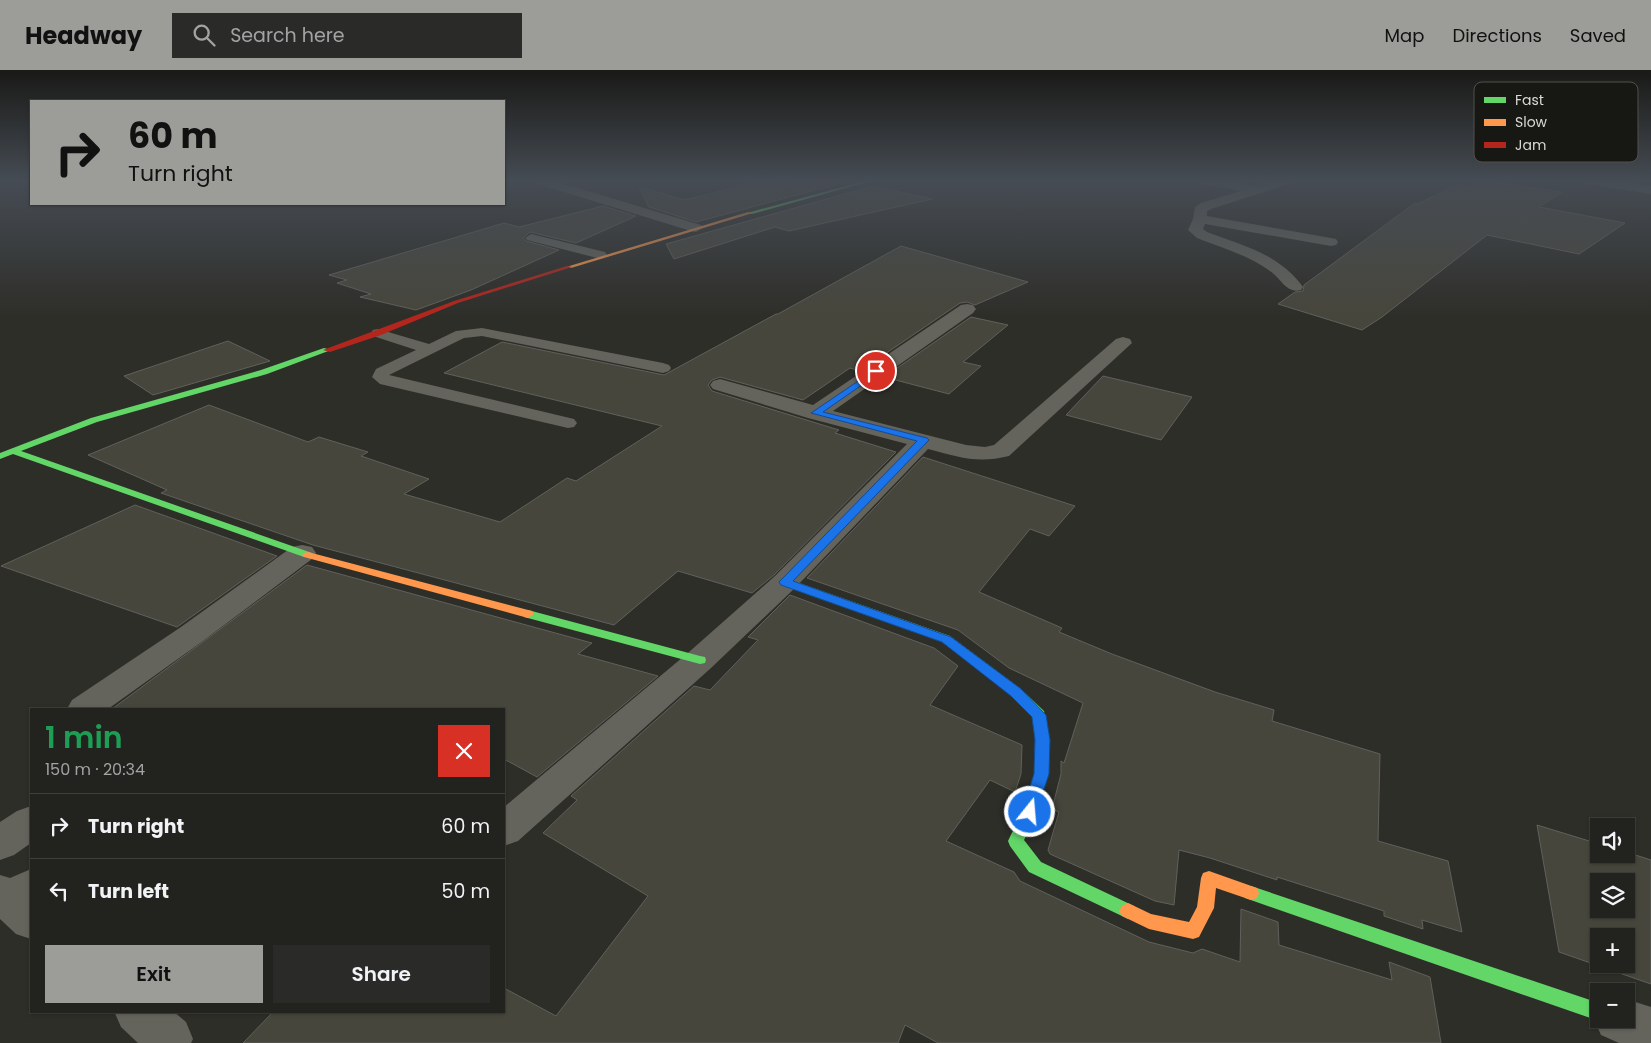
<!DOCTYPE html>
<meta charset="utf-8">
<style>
body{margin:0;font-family:Poppins,sans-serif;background:#2a2a28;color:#f1f3f6;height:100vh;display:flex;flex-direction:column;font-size:19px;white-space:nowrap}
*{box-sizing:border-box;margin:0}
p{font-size:16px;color:#a2a4a4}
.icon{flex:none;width:28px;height:28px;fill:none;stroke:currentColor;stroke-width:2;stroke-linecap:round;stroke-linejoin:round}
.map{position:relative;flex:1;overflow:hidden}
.drawer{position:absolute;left:30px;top:638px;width:475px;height:305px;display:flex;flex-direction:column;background:#22221f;border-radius:0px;box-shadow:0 1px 4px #0004,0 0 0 1px #3f3f3d}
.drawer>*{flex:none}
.top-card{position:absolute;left:30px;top:30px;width:475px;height:105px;border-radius:0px;box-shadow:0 1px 4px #0004,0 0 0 1px #3f3f3d;background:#9c9d98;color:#111;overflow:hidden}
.controls{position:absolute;left:1590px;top:748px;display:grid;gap:10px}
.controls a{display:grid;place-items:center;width:45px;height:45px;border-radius:0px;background:#22221f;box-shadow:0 1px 4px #0004,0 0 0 1px #3f3f3d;font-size:25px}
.pin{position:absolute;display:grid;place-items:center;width:42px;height:42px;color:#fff;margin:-21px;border:2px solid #fff;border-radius:50%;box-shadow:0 1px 5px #0007}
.me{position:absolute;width:55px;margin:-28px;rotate:17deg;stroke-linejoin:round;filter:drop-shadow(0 0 4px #0008)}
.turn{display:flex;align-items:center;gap:18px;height:105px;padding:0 15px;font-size:22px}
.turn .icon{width:65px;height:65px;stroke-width:2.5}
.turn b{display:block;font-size:35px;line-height:42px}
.round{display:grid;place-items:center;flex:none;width:52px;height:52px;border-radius:0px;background:#2a2a28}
.head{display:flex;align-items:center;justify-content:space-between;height:85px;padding:0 15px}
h1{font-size:30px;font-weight:600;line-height:38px;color:#1e9e55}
.action{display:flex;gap:10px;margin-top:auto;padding:10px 15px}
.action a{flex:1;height:58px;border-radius:0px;background:#9c9d98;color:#111;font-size:20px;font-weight:600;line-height:58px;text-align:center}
.action a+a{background:#2a2a28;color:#f1f3f6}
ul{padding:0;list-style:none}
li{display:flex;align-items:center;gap:15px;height:65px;padding:0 15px;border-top:1px solid #3f3f3d}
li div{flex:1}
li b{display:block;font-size:19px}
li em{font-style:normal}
header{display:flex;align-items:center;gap:30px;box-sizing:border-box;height:70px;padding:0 25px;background:#9c9d98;color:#111}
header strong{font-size:24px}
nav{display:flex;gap:28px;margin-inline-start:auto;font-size:18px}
.search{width:350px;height:45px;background:#2a2a28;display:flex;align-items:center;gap:12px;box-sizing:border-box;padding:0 18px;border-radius:0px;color:#a2a4a4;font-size:19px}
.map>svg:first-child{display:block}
.building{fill:#46463c;stroke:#60615c;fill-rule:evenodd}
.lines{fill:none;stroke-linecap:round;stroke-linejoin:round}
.lane{fill:#64645c;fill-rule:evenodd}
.street{fill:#64645c;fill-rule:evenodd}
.fast{fill:#63d668;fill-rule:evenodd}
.slow{fill:#ff974d;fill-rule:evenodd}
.jam{fill:#b3261e;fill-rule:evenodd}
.route{fill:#1a73e8;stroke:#114b97}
.key{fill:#171713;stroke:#51514d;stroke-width:1}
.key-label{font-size:14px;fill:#d8d9d3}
</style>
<header>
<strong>Headway</strong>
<div class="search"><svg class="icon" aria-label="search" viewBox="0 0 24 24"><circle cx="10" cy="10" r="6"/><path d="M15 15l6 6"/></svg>Search here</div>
<nav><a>Map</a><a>Directions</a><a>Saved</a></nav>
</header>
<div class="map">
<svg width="1651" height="973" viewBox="0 0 1651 973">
<rect width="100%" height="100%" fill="#2e2e29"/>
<path class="building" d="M 764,110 L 786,115 L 803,110 L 849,111 L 696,152 L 649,137 L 639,117 L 685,130 Z
M 1479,110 L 1562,122 L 1539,137 L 1625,153 L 1579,184 L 1487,165 L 1382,247 L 1362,260 L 1278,234 L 1295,222 L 1303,221 L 1304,215 L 1415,133 L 1418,134 L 1456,115 L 1469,117 Z
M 873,116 L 932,129 L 789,161 L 775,157 L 674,189 L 666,174 Z
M 603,136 L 636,146 L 576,173 L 530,162 L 523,168 L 526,171 L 559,180 L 471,220 L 416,240 L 360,227 L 371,224 L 337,213 L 347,210 L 329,205 L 504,153 L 519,157 Z
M 901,176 L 1028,212 L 975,235 L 967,232 L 960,233 L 860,301 L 850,298 L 803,330 L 720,307 L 712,310 L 708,315 L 712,321 L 839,360 L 835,363 L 896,382 L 774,505 L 752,523 L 678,501 L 614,555 L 313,475 L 161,423 L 167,420 L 88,385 L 209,335 L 308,372 L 319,367 L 368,382 L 361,386 L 429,409 L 404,424 L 500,452 L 567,408 L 576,411 L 662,356 L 444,303 L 502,272 L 664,305 L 776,244 L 778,244 Z
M 971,247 L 1008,255 L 963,292 L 981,296 L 949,324 L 884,307 Z
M 228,271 L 270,291 L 153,325 L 124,306 Z
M 1103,306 L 1192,327 L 1161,370 L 1066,345 Z
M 923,387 L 1075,436 L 1049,466 L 1030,459 L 979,522 L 1062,558 L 1059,562 L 1112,584 L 1215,622 L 1274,640 L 1272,651 L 1380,684 L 1378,771 L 1448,791 L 1462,862 L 1422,850 L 1423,859 L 1384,846 L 1384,841 L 1277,807 L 1277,810 L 1210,788 L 1179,780 L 1174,835 L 1155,831 L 1050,784 L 1048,780 L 1059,742 L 1052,739 L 1061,704 L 1061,691 L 1064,693 L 1083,633 L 1009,598 L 958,560 L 807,508 Z
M 135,435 L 277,486 L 177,557 L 1,496 Z
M 307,495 L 592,573 L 578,584 L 658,606 L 537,707 L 504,689 L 504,639 L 112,639 Z
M 790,525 L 934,578 L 958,596 L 930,635 L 1022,675 L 1021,704 L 1015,722 L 990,710 L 946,771 L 1014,802 L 1020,811 L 1149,872 L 1193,883 L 1202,879 L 1240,892 L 1241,839 L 1278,852 L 1279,875 L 1392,910 L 1389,892 L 1430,907 L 1441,973 L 938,973 L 905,955 L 898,973 L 243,973 L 274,941 L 504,941 L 504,918 L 556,946 L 648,826 L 543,763 L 577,730 L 571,726 L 694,616 L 710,620 L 758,570 L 748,567 Z
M 1537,755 L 1599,774 L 1599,784 L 1626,784 L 1626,782 L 1651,790 L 1651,914 L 1559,882 ZM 1599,811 L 1626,811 L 1626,839 L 1599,839 ZM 1599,866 L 1626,866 L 1626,894 L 1599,894 Z"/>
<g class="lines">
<path class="lane" d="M 531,164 L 605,182 L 607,185 L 601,189 L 527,170 L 525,168 Z
M 482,258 L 663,293 L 669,295 L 671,298 L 669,301 L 663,303 L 482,266 L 464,268 L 389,305 L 574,349 L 577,353 L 574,357 L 568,358 L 380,314 L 372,307 L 376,299 L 416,280 L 373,266 L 371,263 L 373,260 L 378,259 L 429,274 L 456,261 Z"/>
<path class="street" d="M 533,110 L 551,110 L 701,155 L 703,158 L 696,162 L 691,161 L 535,113 Z
M 1197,110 L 1223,110 L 1256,116 L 1275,110 L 1293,110 L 1291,113 L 1211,139 L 1207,141 L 1207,146 L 1331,168 L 1336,169 L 1338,172 L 1336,175 L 1331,176 L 1205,154 L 1203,159 L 1207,162 C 1242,175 1281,185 1303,217 L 1301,220 C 1286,224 1281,208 1270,201 C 1248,185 1222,178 1197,168 L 1188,160 L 1193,149 L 1195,137 L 1201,133 L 1241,121 L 1203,114 Z
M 1580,110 L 1609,110 L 1651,116 L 1651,124 L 1586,114 Z
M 967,234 L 973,235 L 976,239 L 973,243 L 833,341 L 966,375 L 985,377 L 994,375 L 1116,269 L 1123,267 L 1130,269 L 1132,273 L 1009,386 C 977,394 959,387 928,379 L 795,518 L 711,598 L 518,771 L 504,776 L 504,737 L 689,582 L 775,506 L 907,374 L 808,348 L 713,319 L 710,315 L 713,311 L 720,309 L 813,335 L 961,235 Z
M 302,475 L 312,477 L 316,483 L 312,489 L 203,571 L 108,639 L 67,639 L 72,630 L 181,557 L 292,477 Z
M 31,736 L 31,773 L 14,785 L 0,790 L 0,752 L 17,741 Z
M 31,799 L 31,869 L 16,864 L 0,849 L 0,805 L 10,808 Z
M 1626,929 L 1651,937 L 1651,973 L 1619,973 L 1601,965 L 1594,949 L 1599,937 L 1599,949 L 1626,949 Z
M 114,941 L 173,941 L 186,952 L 193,969 L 191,973 L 138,973 L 121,957 Z"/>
<path class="fast" d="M 868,110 L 875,110 L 752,144 L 747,143 Z
M 324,278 L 331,280 L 267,304 L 97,352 L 21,381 L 312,483 L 314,485 L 312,487 L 304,487 L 13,384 L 0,389 L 0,383 L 91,348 L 261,300 Z
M 785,508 L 950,566 L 1021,619 L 1044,641 L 1049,670 L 1048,704 L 1038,742 L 1024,770 L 1041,792 L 1134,836 L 1137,841 L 1134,846 L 1128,849 L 1122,846 L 1029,802 L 1010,776 L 1008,771 L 1022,742 L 1034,704 L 1035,670 L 1032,647 L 1011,625 L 942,572 L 781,515 L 779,512 Z
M 528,540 L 700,586 L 705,587 L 706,590 L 705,593 L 700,594 L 524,547 L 522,544 L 524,541 Z
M 1251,816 L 1599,933 L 1599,949 L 1605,949 L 1599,951 L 1245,828 L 1243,823 L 1245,818 Z"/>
<path class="slow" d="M 748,142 L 753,143 L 571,198 L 566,197 Z
M 308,482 L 532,541 L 534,544 L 528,548 L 304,487 L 302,485 L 304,483 Z
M 1209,801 L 1257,818 L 1259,823 L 1257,828 L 1251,830 L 1216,818 L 1214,838 L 1199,867 L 1193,869 L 1149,859 L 1122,846 L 1119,841 L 1122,836 L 1128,833 L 1151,844 L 1189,852 L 1197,837 L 1201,808 L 1203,803 Z"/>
<path class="jam" d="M 567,196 L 572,197 L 458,233 L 381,265 L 330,282 L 323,280 L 454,231 Z"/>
</g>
<linearGradient id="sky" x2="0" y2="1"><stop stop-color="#191917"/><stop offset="0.45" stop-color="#464c54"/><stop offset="1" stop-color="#464c54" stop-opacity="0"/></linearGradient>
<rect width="1651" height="246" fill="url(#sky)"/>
<path class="route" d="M 876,299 L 879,300 L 879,303 L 823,342 L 927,368 L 929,370 L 793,511 L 951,567 L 1021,619 L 1046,645 L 1050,670 L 1049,704 L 1035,746 L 1030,748 L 1024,746 L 1022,742 L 1034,704 L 1035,670 L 1032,647 L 1011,626 L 942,572 L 781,515 L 779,512 L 917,371 L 811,343 Z"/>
<rect x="1474" y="12" width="164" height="80" rx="8" class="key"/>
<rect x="1484" y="27" width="22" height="6" fill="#63d668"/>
<rect x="1484" y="49" width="22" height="7" fill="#ff974d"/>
<rect x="1484" y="72" width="22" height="6" fill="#b3261e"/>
<g class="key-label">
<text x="1515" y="35">Fast</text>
<text x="1515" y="57">Slow</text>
<text x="1515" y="80">Jam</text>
</g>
</svg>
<div class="controls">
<a><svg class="icon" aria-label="sound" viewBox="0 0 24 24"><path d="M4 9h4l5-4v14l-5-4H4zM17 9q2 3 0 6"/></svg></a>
<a><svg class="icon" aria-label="layers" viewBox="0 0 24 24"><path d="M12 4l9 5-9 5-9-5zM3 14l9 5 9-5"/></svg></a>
<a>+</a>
<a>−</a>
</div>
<div class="pin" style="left:876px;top:301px;background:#d93025"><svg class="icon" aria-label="arrive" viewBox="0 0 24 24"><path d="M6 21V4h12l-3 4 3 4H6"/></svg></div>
<svg class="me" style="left:1030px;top:742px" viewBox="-20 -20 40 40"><circle r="17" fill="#1a73e8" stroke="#fff" stroke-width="3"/><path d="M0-11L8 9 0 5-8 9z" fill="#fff"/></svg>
<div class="top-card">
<div class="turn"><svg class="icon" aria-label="right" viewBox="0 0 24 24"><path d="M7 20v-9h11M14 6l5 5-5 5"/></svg><div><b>60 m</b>Turn right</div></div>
</div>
<section class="drawer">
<div class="head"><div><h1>1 min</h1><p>150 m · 20:34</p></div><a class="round" style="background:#d93025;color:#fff"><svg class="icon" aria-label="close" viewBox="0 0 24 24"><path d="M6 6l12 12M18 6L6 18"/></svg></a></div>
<ul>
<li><svg class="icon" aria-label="right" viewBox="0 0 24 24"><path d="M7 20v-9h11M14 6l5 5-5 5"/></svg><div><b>Turn right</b></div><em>60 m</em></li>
<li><svg class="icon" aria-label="left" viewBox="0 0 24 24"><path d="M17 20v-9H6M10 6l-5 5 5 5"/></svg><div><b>Turn left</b></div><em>50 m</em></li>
</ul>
<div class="action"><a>Exit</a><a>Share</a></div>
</section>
</div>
